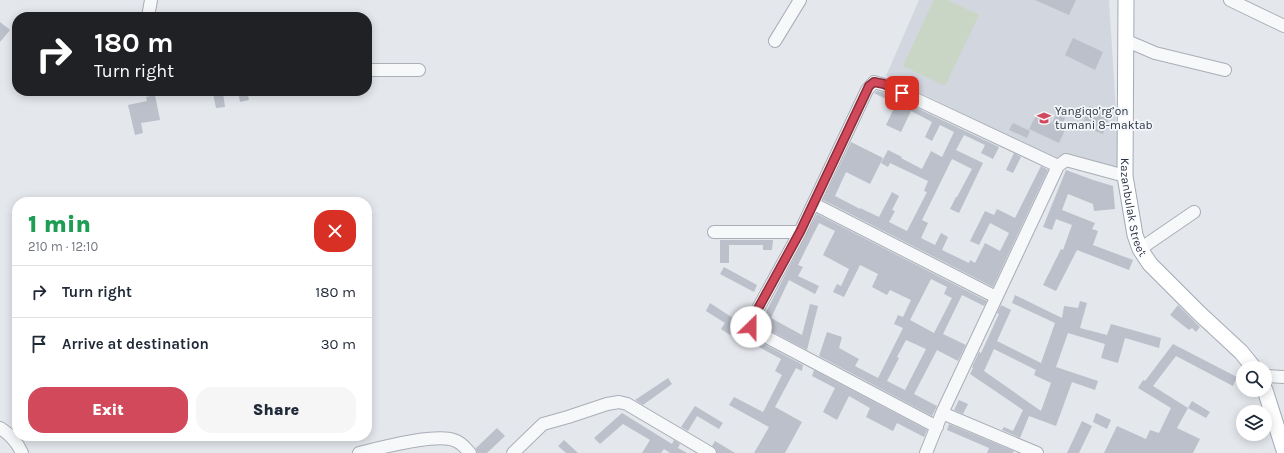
<!DOCTYPE html>
<meta charset="utf-8">
<style>
body{margin:0;font-family:Karla,sans-serif;background:#f6f6f7;color:#1f2937;height:100vh;display:flex;flex-direction:column;font-size:15px;white-space:nowrap}
*{box-sizing:border-box;margin:0}
p{font-size:13px;color:#747a83}
.icon{flex:none;width:22px;height:22px;fill:none;stroke:currentColor;stroke-width:2;stroke-linecap:round;stroke-linejoin:round}
.map{position:relative;flex:1;overflow:hidden}
.panel{position:absolute;left:12px;top:197px;width:360px;height:244px;display:flex;flex-direction:column;background:#fff;border-radius:16px;box-shadow:0 2px 10px #0003}
.panel>*{flex:none}
.guide{position:absolute;left:12px;top:12px;width:360px;height:84px;border-radius:16px;box-shadow:0 2px 10px #0003;background:#202124;color:#fff;overflow:hidden}
.buttons{position:absolute;left:1236px;top:361px;display:grid;gap:8px}
.buttons a{display:grid;place-items:center;width:36px;height:36px;border-radius:50%;background:#fff;box-shadow:0 2px 10px #0003;font-size:20px}
.pin{position:absolute;display:grid;place-items:center;width:34px;height:34px;color:#fff;margin:-17px;border-radius:8px;box-shadow:0 2px 6px #0006}
.me{position:absolute;width:44px;margin:-22px;rotate:23deg;stroke-linejoin:round;filter:drop-shadow(0 0 3px #0008)}
.turn{display:flex;align-items:center;gap:14px;height:84px;padding:0 16px;font-size:18px}
.turn .icon{width:52px;height:52px;stroke-width:2.5}
.turn b{display:block;font-size:28px;line-height:34px}
.round{display:grid;place-items:center;flex:none;width:42px;height:42px;border-radius:16px;background:#f6f6f7}
.head{display:flex;align-items:center;justify-content:space-between;height:68px;padding:0 16px}
h1{font-size:24px;font-weight:800;line-height:30px;color:#1e9e55}
.action{display:flex;gap:8px;margin-top:auto;padding:8px 16px}
.action a{flex:1;height:46px;border-radius:16px;background:#d1495b;color:#fff;font-size:16px;font-weight:800;line-height:46px;text-align:center}
.action a+a{background:#f6f6f7;color:#1f2937}
ul{padding:0;list-style:none}
li{display:flex;align-items:center;gap:12px;height:52px;padding:0 16px;border-top:1px solid #e0e1e3}
li div{flex:1}
li b{display:block;font-size:15px}
li em{font-style:normal}
.map>svg:first-child{display:block}
.built{fill:#d2d6de}
.green{fill:#c9d6c5}
.building{fill:#bbc0ca;fill-rule:evenodd}
.lines{fill:none;stroke-linecap:round;stroke-linejoin:round}
.minor-casing{stroke:#a9aeb7;stroke-width:14}
.major-casing{stroke:#a3abb8;stroke-width:17}
.minor{stroke:#f7f8fa;stroke-width:12}
.major{stroke:#fff;stroke-width:15}
.route-casing{stroke:#882f3b;stroke-width:10}
.route{stroke:#d1495b;stroke-width:7}
.labels{text-anchor:middle;stroke-width:3.5;stroke-linejoin:round;paint-order:stroke}
.poi-label{font-size:12px;fill:#2b3445;stroke:#f4f6f9;text-anchor:start}
.street-label{font-size:12px;fill:#2b3445;stroke:#f4f6f9}
</style>
<div class="map">
<svg width="1284" height="453" viewBox="0 0 1284 453">
<rect width="100%" height="100%" fill="#e4e7ec"/>
<path class="built" d="M 919,0 L 1109,0 L 1120,177 L 1058,160 L 886,76 Z"/>
<path class="green" d="M 934,0 L 948,0 L 979,15 L 945,86 L 903,66 Z"/>
<path class="building" d="M 1035,0 L 1076,0 L 1069,15 Z
M 0,22 L 10,30 L 0,42 Z
M 1073,38 L 1103,52 L 1095,70 L 1065,55 Z
M 238,91 L 247,91 L 249,100 L 240,102 Z
M 877,91 L 885,93 L 999,147 L 993,159 L 981,153 L 985,145 L 964,135 L 956,150 L 983,163 L 959,213 L 950,209 L 956,197 L 957,197 L 972,169 L 952,159 L 922,220 L 928,223 L 921,238 L 935,245 L 941,233 L 948,237 L 942,250 L 969,263 L 970,260 L 975,263 L 985,243 L 1000,251 L 1009,233 L 990,223 L 979,245 L 970,241 L 985,211 L 994,215 L 997,209 L 1015,218 L 1041,166 L 1048,170 L 993,287 L 823,200 L 851,142 L 883,158 L 870,184 L 846,172 L 835,196 L 860,209 L 860,208 L 879,217 L 892,192 L 899,196 L 892,210 L 895,211 L 889,222 L 907,231 L 927,192 L 924,191 L 928,181 L 890,163 L 888,167 L 881,163 L 888,150 L 902,157 L 901,158 L 922,169 L 931,151 L 942,157 L 954,132 L 940,125 L 932,141 L 925,137 L 932,122 L 911,111 L 901,132 L 886,125 L 896,104 L 874,93 Z
M 223,93 L 225,107 L 216,108 L 213,94 Z
M 155,95 L 160,120 L 141,123 L 143,133 L 135,135 L 128,105 L 147,101 L 146,97 Z
M 1061,105 L 1069,109 L 1061,127 L 1065,130 L 1059,143 L 1029,129 L 1036,115 L 1052,123 Z
M 1089,106 L 1110,114 L 1103,134 L 1082,126 Z
M 1013,123 L 1030,131 L 1027,138 L 1009,130 Z
M 1014,153 L 1021,157 L 1013,173 L 1006,170 Z
M 1066,170 L 1093,180 L 1113,186 L 1115,209 L 1094,211 L 1093,204 L 1068,194 L 1062,210 L 1095,223 L 1092,229 L 1098,231 L 1093,245 L 1133,260 L 1129,270 L 1077,250 L 1056,291 L 1043,285 L 1061,249 L 1063,250 L 1072,225 L 1056,219 L 1052,230 L 1043,227 Z
M 817,214 L 987,301 L 984,306 L 962,295 L 943,334 L 966,345 L 958,361 L 937,350 L 914,394 L 937,406 L 932,416 L 819,356 L 827,332 L 842,337 L 839,348 L 859,359 L 855,366 L 878,378 L 903,328 L 894,324 L 898,315 L 903,317 L 911,300 L 890,290 L 887,295 L 872,287 L 878,274 L 860,265 L 844,297 L 833,292 L 837,284 L 841,286 L 849,269 L 823,255 L 835,231 L 819,223 L 798,265 L 803,267 L 798,276 L 819,286 L 815,294 L 789,280 L 771,318 L 802,335 L 810,304 L 818,306 L 807,350 L 769,330 L 769,328 L 760,323 ZM 931,279 L 947,287 L 944,294 L 952,298 L 934,333 L 910,320 ZM 906,340 L 926,349 L 905,390 L 887,381 L 899,358 L 897,357 Z
M 720,240 L 773,240 L 772,250 L 763,250 L 763,245 L 729,245 L 729,263 L 720,263 Z
M 724,267 L 757,285 L 754,292 L 720,274 Z
M 1015,295 L 1062,318 L 1064,306 L 1078,308 L 1080,301 L 1087,303 L 1080,328 L 1107,335 L 1111,324 L 1161,338 L 1159,348 L 1125,338 L 1118,363 L 1101,358 L 1105,344 L 1068,333 L 1056,367 L 1098,381 L 1095,390 L 1072,382 L 1056,426 L 1029,416 L 1020,438 L 1002,430 L 1004,427 L 1013,431 L 1023,410 L 970,374 L 973,368 L 972,367 L 979,352 L 981,353 L 999,314 L 997,313 L 1001,305 L 1011,310 L 997,341 L 1041,363 L 1055,323 L 1012,303 ZM 994,349 L 1036,370 L 1034,375 L 1051,383 L 1041,411 L 984,371 Z
M 710,303 L 739,322 L 730,335 L 721,329 L 725,323 L 706,311 Z
M 1178,305 L 1200,327 L 1196,332 L 1192,328 L 1189,330 L 1170,315 Z
M 762,343 L 803,365 L 802,371 L 796,368 L 775,407 L 802,422 L 785,453 L 754,453 L 769,427 L 729,405 L 734,397 L 763,412 L 782,375 L 775,371 L 781,359 L 759,347 Z
M 1173,344 L 1237,377 L 1233,386 L 1176,356 L 1153,386 L 1188,408 L 1177,428 L 1200,439 L 1193,453 L 1104,453 L 1117,426 L 1146,439 L 1150,430 L 1159,433 L 1171,408 L 1138,388 L 1143,380 L 1145,381 Z
M 814,370 L 927,430 L 924,437 L 897,423 L 893,431 L 866,417 L 870,408 L 849,396 L 837,420 L 823,412 L 835,388 L 812,376 Z
M 668,378 L 672,384 L 643,405 L 635,400 Z
M 959,400 L 968,404 L 963,414 L 954,410 Z
M 1192,401 L 1210,412 L 1206,418 L 1188,408 Z
M 695,406 L 723,423 L 719,429 L 697,416 L 688,431 L 681,427 Z
M 622,413 L 672,444 L 674,440 L 680,444 L 678,448 L 687,453 L 670,453 L 664,449 L 661,453 L 642,453 L 650,440 L 623,424 L 600,444 L 594,438 Z
M 1096,413 L 1111,420 L 1107,429 L 1093,422 Z
M 1082,421 L 1092,426 L 1079,453 L 1067,453 Z
M 949,424 L 1014,451 L 1013,453 L 987,453 L 989,448 L 947,430 Z
M 497,428 L 505,436 L 487,453 L 477,453 L 476,448 Z
M 564,440 L 578,453 L 566,453 L 558,446 Z
M 715,441 L 735,453 L 717,453 L 716,449 L 712,446 Z"/>
<g class="lines">
<defs>
<path id="minor" d="M 1230,0 L 1284,26
M 148,17 L 151,0
M 775,41 L 800,0
M 1127,41 L 1155,53 L 1225,70
M 367,70 L 419,70
M 814,204 L 996,297
M 714,232 L 800,232
M 1140,249 L 1194,212
M 1265,376 L 1284,377
M 942,413 L 1037,453
M 937,427 L 759,333 L 751,327 L 754,316 L 800,232 L 867,90 L 874,82 L 888,86 L 1058,166
M 0,428 C 10,434 17,442 22,453
M 359,453 C 379,448 439,432 456,441 C 462,443 466,449 470,453
M 513,453 L 543,424 L 568,417 L 607,404 L 619,402 L 627,404 L 710,453
M 926,453 L 942,413 L 1058,166 L 1066,160 L 1125,176"/>
<g id="major">
<path id="s1" d="M 1126,0 L 1125,176 L 1135,235 L 1140,249 L 1150,264 L 1199,313 L 1241,352 L 1254,368"/>
<path d="M 1265,390 L 1284,450"/>
</g>
</defs>
<use href="#minor" class="minor-casing"/>
<use href="#major" class="major-casing"/>
<use href="#minor" class="minor"/>
<use href="#major" class="major"/>
</g>
<g class="lines">
<defs>
<path id="route" d="M 751,327 L 754,316 L 800,232 L 869,86 L 874,82 L 884,84 L 902,93"/>
</defs>
<use href="#route" class="route-casing"/>
<use href="#route" class="route"/>
</g>
<defs>
<symbol id="school-bare" viewBox="-9 -9 18 18"><path d="M0-5L7-2L0 1L-7-2ZM-4 1L0 2.5L4 1V4Q0 6-4 4Z" fill="#d1495b" stroke="#f4f6f9" stroke-width="2.5" paint-order="stroke"/></symbol>
</defs>
<g fill-rule="evenodd">
<use href="#school-bare" x="1034" y="108" width="20" height="20"/>
</g>
<g class="labels">
<g class="poi-label">
<text x="1055" y="115">Yangiqo’rg’on<tspan x="1055" dy="14">tumani 8-maktab</tspan></text>
</g>
<g class="street-label">
<text dy="4" stroke="none"><textPath href="#s1" startOffset="208">Kazanbulak Street</textPath></text>
</g>
</g>
</svg>
<div class="buttons">
<a><svg class="icon" aria-label="search" viewBox="0 0 24 24"><circle cx="10" cy="10" r="6"/><path d="M15 15l6 6"/></svg></a>
<a><svg class="icon" aria-label="layers" viewBox="0 0 24 24"><path d="M12 4l9 5-9 5-9-5zM3 14l9 5 9-5"/></svg></a>
</div>
<div class="pin" style="left:902px;top:93px;background:#d93025"><svg class="icon" aria-label="arrive" viewBox="0 0 24 24"><path d="M6 21V4h12l-3 4 3 4H6"/></svg></div>
<svg class="me" style="left:751px;top:327px" viewBox="-20 -20 40 40"><circle r="19" fill="#fff"/><path d="M0-13L10 11 0 6-10 11z" fill="#d1495b"/></svg>
<div class="guide">
<div class="turn"><svg class="icon" aria-label="right" viewBox="0 0 24 24"><path d="M7 20v-9h11M14 6l5 5-5 5"/></svg><div><b>180 m</b>Turn right</div></div>
</div>
<section class="panel">
<div class="head"><div><h1>1 min</h1><p>210 m · 12:10</p></div><a class="round" style="background:#d93025;color:#fff"><svg class="icon" aria-label="close" viewBox="0 0 24 24"><path d="M6 6l12 12M18 6L6 18"/></svg></a></div>
<ul>
<li><svg class="icon" aria-label="right" viewBox="0 0 24 24"><path d="M7 20v-9h11M14 6l5 5-5 5"/></svg><div><b>Turn right</b></div><em>180 m</em></li>
<li><svg class="icon" aria-label="arrive" viewBox="0 0 24 24"><path d="M6 21V4h12l-3 4 3 4H6"/></svg><div><b>Arrive at destination</b></div><em>30 m</em></li>
</ul>
<div class="action"><a>Exit</a><a>Share</a></div>
</section>
</div>
